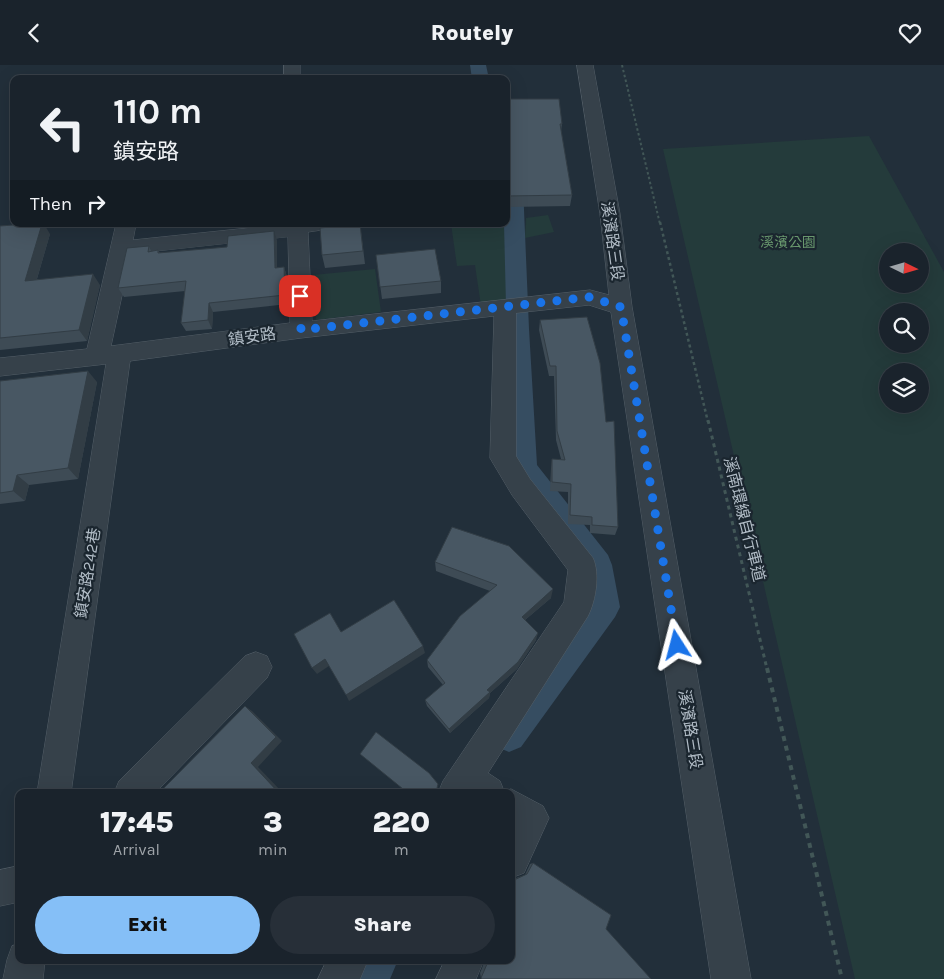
<!DOCTYPE html>
<meta charset="utf-8">
<style>
body{margin:0;font-family:Karla,"Noto Sans TC",sans-serif;background:#272f38;color:#f1f3f6;height:100vh;display:flex;flex-direction:column;font-size:19px;white-space:nowrap}
*{box-sizing:border-box;margin:0}
p{font-size:16px;color:#9fa4a9}
.icon{flex:none;width:28px;height:28px;fill:none;stroke:currentColor;stroke-width:2;stroke-linecap:round;stroke-linejoin:round}
.map{position:relative;flex:1;overflow:hidden}
.panel{position:absolute;left:15px;top:724px;width:500px;height:175px;display:flex;flex-direction:column;background:#1a232c;border-radius:10px;box-shadow:0 5px 20px #0002,0 0 0 1px #384048}
.panel>*{flex:none}
.guide{position:absolute;left:10px;top:10px;width:500px;height:152px;border-radius:10px;box-shadow:0 5px 20px #0002,0 0 0 1px #384048;background:#1a232c;color:#f1f3f6;overflow:hidden}
.needle{width:32px;rotate:95deg}
.tools{position:absolute;left:879px;top:178px;display:grid;gap:10px}
.tools a{display:grid;place-items:center;width:50px;height:50px;border-radius:50%;background:#1a232c;box-shadow:0 5px 20px #0002,0 0 0 1px #384048;font-size:25px}
.pin{position:absolute;display:grid;place-items:center;width:42px;height:42px;color:#fff;margin:-21px;border-radius:10px;box-shadow:0 2px 8px #0006}
.me{position:absolute;width:55px;margin:-28px;rotate:351deg;stroke-linejoin:round;filter:drop-shadow(0 0 4px #0008)}
.turn{display:flex;align-items:center;gap:18px;height:105px;padding:0 20px;font-size:22px}
.turn .icon{width:65px;height:65px;stroke-width:2.5}
.turn b{display:block;font-size:35px;line-height:42px}
.then{display:flex;align-items:center;height:48px;padding:0 20px;background:#0003;gap:10px;font-size:19px}
.eta{display:flex;justify-content:space-evenly;align-items:center;height:85px;text-align:center}
.eta b{font-size:30px;font-weight:800;line-height:35px}
.cta{display:flex;gap:10px;margin-top:auto;padding:10px 20px}
.cta a{flex:1;height:58px;border-radius:30px;background:#85bff7;color:#111;font-size:20px;font-weight:800;line-height:58px;text-align:center}
.cta a+a{background:#272f38;color:#f1f3f6}
header{display:flex;justify-content:space-between;align-items:center;height:65px;padding:0 20px;background:#1a232c;font-size:22px;font-weight:800}
.map>svg:first-child{display:block}
.green{fill:#243b3b;fill-rule:evenodd}
.lines{fill:none;stroke-linecap:round;stroke-linejoin:round}
.canal{fill:#364d61;fill-rule:evenodd}
.minor-casing{stroke:#545f68;stroke-width:1}
.path-far3{stroke:#425757;stroke-width:2;stroke-dasharray:2.5 2.5;stroke-linecap:butt}
.path-far2{stroke:#425757;stroke-width:2.5;stroke-dasharray:3 3;stroke-linecap:butt}
.path-far1{stroke:#425757;stroke-width:3;stroke-dasharray:4 4;stroke-linecap:butt}
.path{stroke:#425757;stroke-width:4;stroke-dasharray:5 5;stroke-linecap:butt}
.minor{fill:#36414a;fill-rule:evenodd}
.wall{fill:#3e4b55}
.shaded-wall{fill:#323d45}
.building{fill:#485763;stroke:#323d45}
.route{stroke:#1a73e8;stroke-width:9;stroke-dasharray:0 16.2}
.labels{text-anchor:middle;stroke-width:4.5;stroke-linejoin:round;paint-order:stroke}
.far-park-label{font-size:14px;fill:#68976d;stroke:#1b262f}
.street-label{font-size:16px;fill:#b1bcc6;stroke:#1b262f}
</style>
<header><svg class="icon" aria-label="back" viewBox="0 0 24 24"><path d="M15 5l-7 7 7 7"/></svg>Routely<svg class="icon" aria-label="heart" viewBox="0 0 24 24"><path d="M12 20l-8-8c-3-5 5-10 8-4 3-6 11-1 8 4z"/></svg></header>
<div class="map">
<svg width="944" height="914" viewBox="0 0 944 914">
<rect width="100%" height="100%" fill="#222f3a"/>
<path class="green" d="M 869,71 L 944,207 L 944,914 L 855,914 L 663,84 ZM 888,186 L 920,186 L 920,219 L 888,219 ZM 920,246 L 920,279 L 888,279 L 888,246 ZM 888,306 L 920,306 L 920,339 L 888,339 Z
M 548,150 L 554,167 L 525,173 L 526,153 Z
M 506,153 L 509,153 L 512,190 L 513,235 L 481,241 L 475,200 L 457,201 L 451,159 L 506,159 Z
M 375,204 L 381,247 L 316,255 L 313,210 Z"/>
<g class="lines">
<path class="canal" d="M 470,0 L 486,0 L 489,14 L 472,14 Z
M 506,61 L 512,62 L 521,73 L 529,264 L 537,400 L 608,490 L 612,500 L 620,542 L 615,552 L 521,682 L 509,687 L 497,682 L 492,670 L 497,658 L 588,538 L 583,504 L 510,403 L 504,159 L 506,159 Z
M 356,895 L 398,895 L 390,914 L 348,914 Z"/>
<defs>
<path id="minor" d="M 284,0 L 300,0 L 300,14 L 284,14 Z
M 577,0 L 593,0 L 620,149 L 632,242 L 751,914 L 711,914 L 611,247 L 589,240 L 516,248 L 516,391 L 530,414 L 593,493 C 600,509 596,535 588,551 L 488,708 L 500,716 L 504,726 L 511,724 L 543,741 L 549,753 L 524,808 L 511,813 L 511,728 L 438,728 L 443,716 L 564,537 L 568,505 L 512,430 L 490,393 L 494,251 L 301,273 L 130,296 L 71,728 L 37,728 L 106,299 L 0,311 L 0,293 L 87,284 L 116,159 L 136,159 L 133,175 L 287,159 L 338,159 L 335,163 L 308,167 L 312,256 L 590,225 L 609,230 L 600,149 ZM 288,172 L 290,258 L 111,281 L 131,189 Z
M 256,587 L 267,591 L 272,602 L 267,613 L 155,728 L 114,728 L 119,716 L 245,591 Z
M 19,801 L 19,837 L 0,841 L 0,805 Z
M 19,879 L 19,895 L 45,895 L 43,914 L 3,914 L 7,895 L 12,881 Z
M 327,895 L 368,895 L 360,914 L 318,914 Z
M 445,895 L 484,895 L 476,914 L 436,914 Z"/>
</defs>
<use href="#minor" class="minor-casing"/>
<path class="path-far3" d="M 622,0 L 660,159"/>
<path class="path-far2" d="M 660,157 L 708,357"/>
<path class="path-far1" d="M 708,355 L 767,604"/>
<path class="path" d="M 767,603 L 842,914"/>
<use href="#minor" class="minor"/>
</g>
<path class="wall" d="M 506,34 L 562,59 L 561,66 L 572,130 L 570,141 L 506,142 Z
M 360,159 L 365,199 L 325,203 L 322,190 Z
M 0,161 L 50,169 L 37,214 L 100,220 L 87,276 L 0,285 Z
M 277,175 L 277,203 L 284,202 L 287,212 L 288,239 L 213,247 L 212,264 L 186,266 L 181,258 L 185,226 L 124,232 L 118,223 L 149,181 L 151,186 L 158,185 L 160,188 L 227,182 Z
M 376,190 L 441,216 L 441,228 L 382,234 Z
M 540,255 L 618,462 L 615,470 L 590,468 L 590,460 L 568,459 L 568,427 L 550,426 L 551,403 L 552,394 L 561,394 L 556,375 L 554,311 L 549,311 L 539,265 Z
M 0,316 L 97,317 L 78,414 L 29,420 L 25,436 L 0,439 Z
M 435,497 L 551,533 L 525,555 L 536,575 L 517,604 L 490,628 L 489,633 L 450,668 L 427,641 L 425,635 L 443,620 L 428,602 L 427,595 L 490,526 L 436,506 Z
M 533,798 L 606,864 L 481,913 L 480,908 L 484,898 L 464,897 L 464,895 L 511,895 L 513,814 L 525,810 L 530,799 Z"/>
<path class="shaded-wall" d="M 42,159 L 44,159 L 50,169 L 33,227 L 25,216 Z
M 274,166 L 277,175 L 277,213 L 275,203 Z
M 284,202 L 287,212 L 288,239 L 285,230 Z
M 93,209 L 100,220 L 87,276 L 79,265 Z
M 209,238 L 213,247 L 212,264 L 208,255 Z
M 88,306 L 97,317 L 78,414 L 68,403 Z
M 17,410 L 29,420 L 25,436 L 13,426 Z
M 553,524 L 551,533 L 520,559 L 522,552 Z
M 538,568 L 536,575 L 517,604 L 490,628 L 489,633 L 450,668 L 449,664 L 487,625 Z
M 423,581 L 425,588 L 349,636 L 346,630 Z
M 325,594 L 329,601 L 317,609 L 312,603 Z
M 245,641 L 252,646 L 282,676 L 258,702 L 283,728 L 279,728 L 251,698 Z"/>
<path class="building" d="M 506,34 L 559,34 L 562,59 L 560,59 L 572,130 L 506,131 Z
M 26,159 L 42,159 L 25,216 L 93,209 L 79,265 L 0,273 L 0,161 Z
M 360,159 L 363,186 L 322,190 L 320,163 Z
M 274,166 L 275,203 L 284,202 L 285,230 L 209,238 L 208,255 L 181,258 L 186,216 L 118,223 L 127,183 L 149,181 L 148,187 L 158,185 L 158,188 L 227,182 L 228,171 Z
M 435,184 L 441,216 L 380,222 L 376,190 Z
M 587,252 L 600,298 L 606,357 L 614,356 L 618,462 L 592,460 L 592,452 L 570,450 L 571,419 L 552,417 L 552,394 L 565,395 L 557,366 L 556,301 L 550,301 L 540,255 Z
M 88,306 L 68,403 L 17,410 L 13,426 L 0,428 L 0,316 Z
M 452,462 L 509,481 L 553,524 L 522,552 L 538,568 L 518,597 L 487,625 L 490,627 L 449,664 L 425,635 L 445,618 L 427,595 L 460,551 L 497,520 L 435,497 Z
M 394,535 L 423,581 L 346,630 L 325,594 L 312,603 L 294,569 L 330,548 L 341,567 Z
M 245,641 L 276,672 L 251,698 L 279,728 L 159,728 Z
M 376,667 L 429,708 L 438,719 L 436,727 L 437,728 L 398,728 L 403,724 L 360,689 Z
M 533,798 L 611,850 L 606,864 L 651,914 L 482,914 L 481,913 L 487,899 L 464,897 L 465,895 L 511,895 L 511,813 L 514,815 L 527,809 Z"/>
<g class="lines">
<path class="route" d="M 300,231 L 301,265 L 590,232 L 621,242 L 677,580"/>
</g>
<g class="labels">
<g class="far-park-label">
<text x="788" y="182">溪濱公園</text>
</g>
<g class="street-label">
<text transform="translate(613 176) rotate(82)" y="6">溪濱路三段</text>
<text transform="translate(252 271) rotate(-8)" y="6">鎮安路</text>
<text transform="translate(745 454) rotate(76)" y="6">溪南環線自行車道</text>
<text transform="translate(87 508) rotate(-81)" y="6">鎮安路242巷</text>
<text transform="translate(691 664) rotate(81)" y="6">溪濱路三段</text>
</g>
</g>
</svg>
<div class="tools">
<a><svg class="needle" viewBox="-14 -14 28 28"><path d="M0-13l5 13h-10z" fill="#e53935"/><path d="M0 13l5-13h-10z" fill="#9fa4a9"/></svg></a>
<a><svg class="icon" aria-label="search" viewBox="0 0 24 24"><circle cx="10" cy="10" r="6"/><path d="M15 15l6 6"/></svg></a>
<a><svg class="icon" aria-label="layers" viewBox="0 0 24 24"><path d="M12 4l9 5-9 5-9-5zM3 14l9 5 9-5"/></svg></a>
</div>
<div class="pin" style="left:300px;top:231px;background:#d93025"><svg class="icon" aria-label="arrive" viewBox="0 0 24 24"><path d="M6 21V4h12l-3 4 3 4H6"/></svg></div>
<svg class="me" style="left:677px;top:580px" viewBox="-20 -20 40 40"><path d="M0-17L14 15 0 8-14 15z" fill="#1a73e8" stroke="#fff" stroke-width="4"/></svg>
<div class="guide">
<div class="turn"><svg class="icon" aria-label="left" viewBox="0 0 24 24"><path d="M17 20v-9H6M10 6l-5 5 5 5"/></svg><div><b>110 m</b>鎮安路</div></div>
<div class="then">Then<svg class="icon" aria-label="right" viewBox="0 0 24 24"><path d="M7 20v-9h11M14 6l5 5-5 5"/></svg></div>
</div>
<section class="panel">
<div class="eta">
<div><b>17:45</b><p>Arrival</p></div>
<div><b>3</b><p>min</p></div>
<div><b>220</b><p>m</p></div>
</div>
<div class="cta"><a>Exit</a><a>Share</a></div>
</section>
</div>
